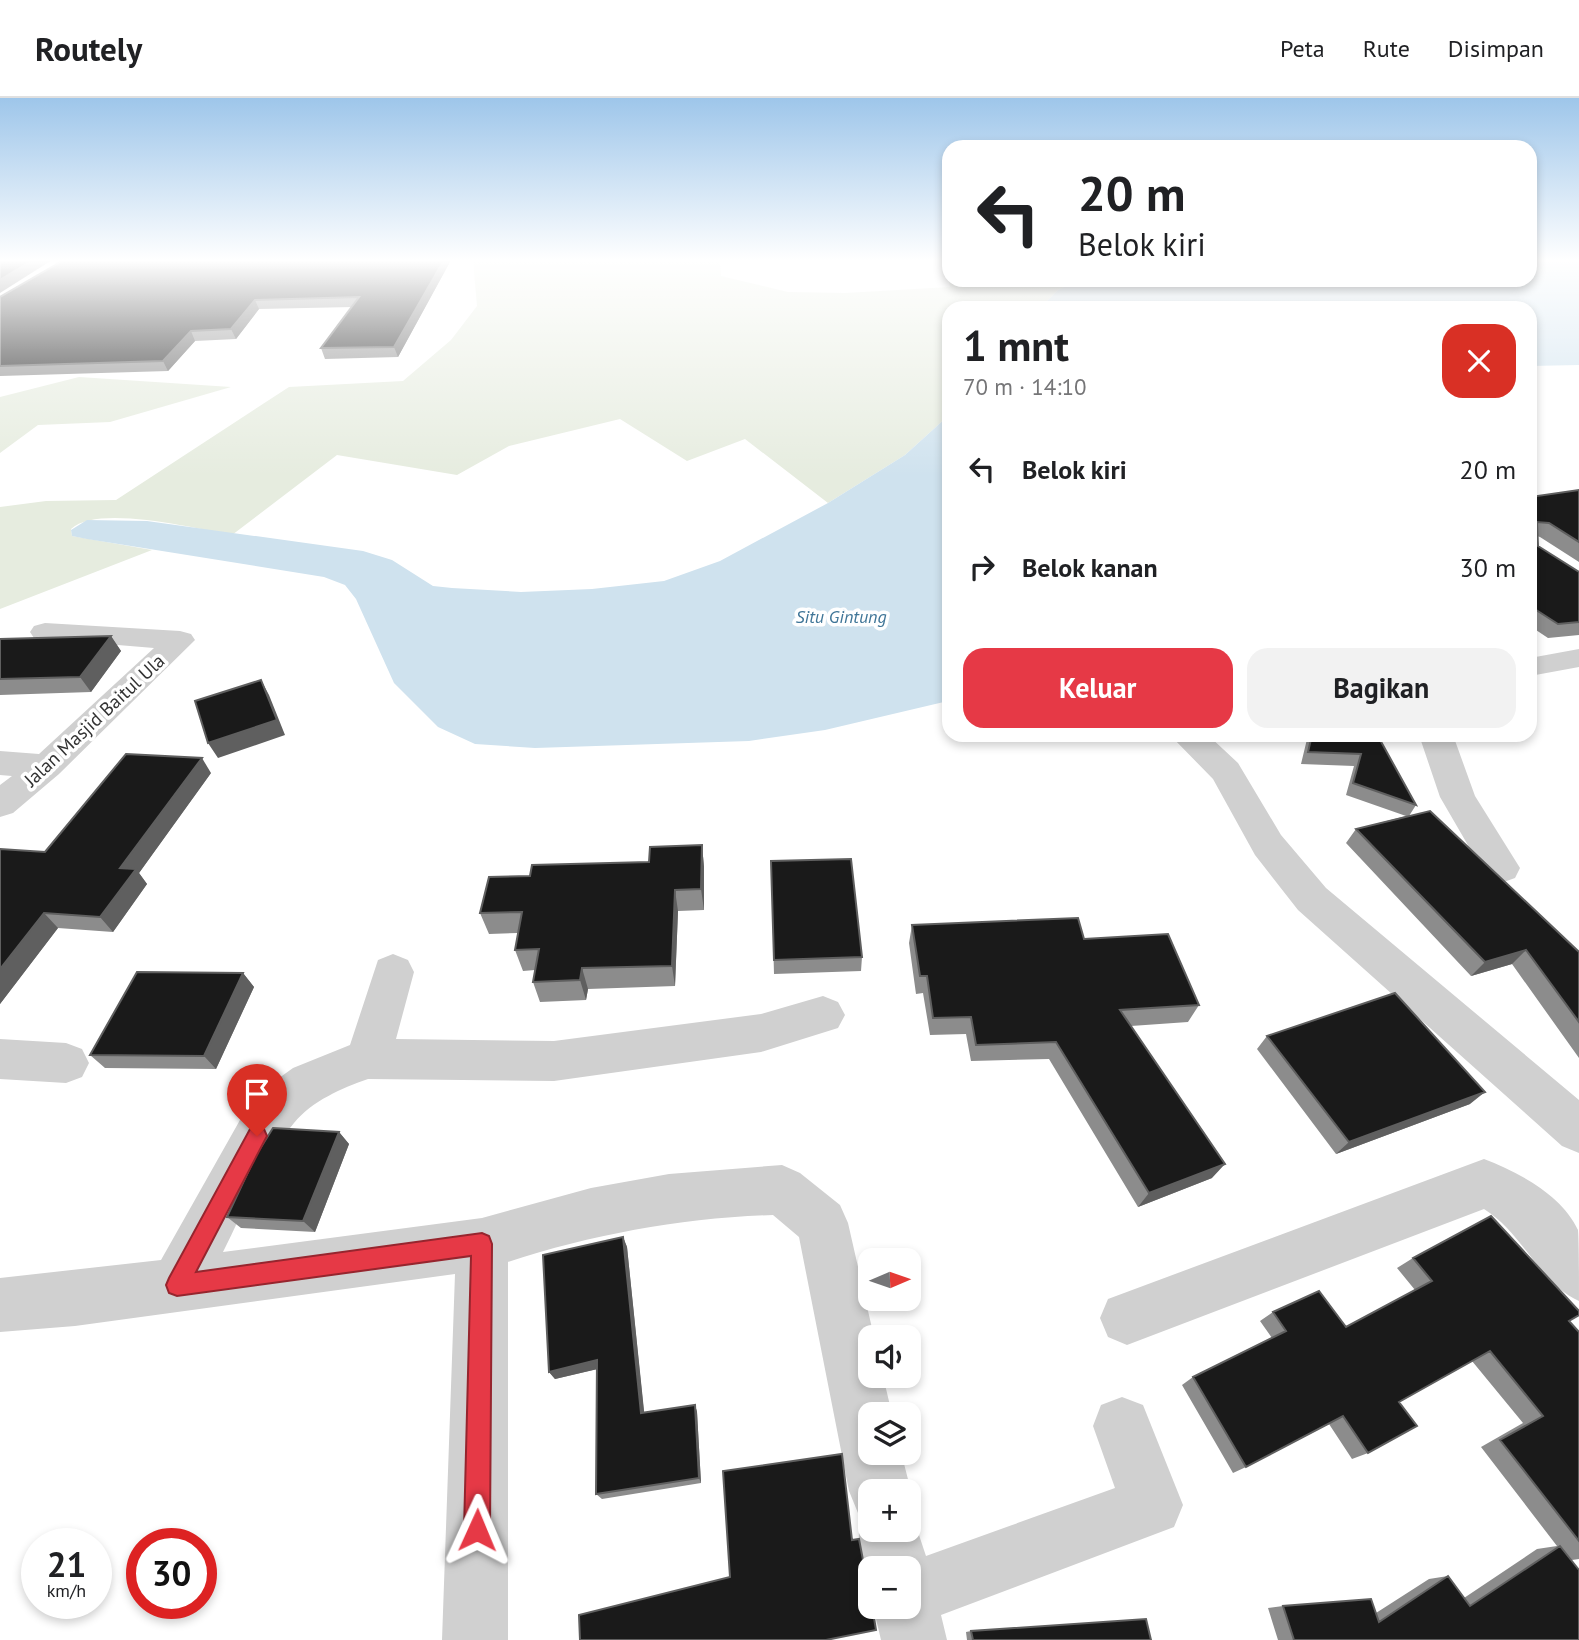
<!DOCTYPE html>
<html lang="id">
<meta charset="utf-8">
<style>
body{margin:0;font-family:"PT Sans",sans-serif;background:#f2f2f2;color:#202124;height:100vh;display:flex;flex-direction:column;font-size:26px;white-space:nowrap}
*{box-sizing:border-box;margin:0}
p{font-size:23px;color:#757577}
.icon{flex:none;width:38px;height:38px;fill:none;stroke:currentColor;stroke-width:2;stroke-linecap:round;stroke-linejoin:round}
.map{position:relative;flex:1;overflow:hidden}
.panel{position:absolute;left:942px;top:203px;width:595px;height:441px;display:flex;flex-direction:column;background:#fff;border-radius:21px;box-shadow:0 4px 10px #0003}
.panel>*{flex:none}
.guide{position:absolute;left:942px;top:42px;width:595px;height:147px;border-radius:21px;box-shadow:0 4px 10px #0003;background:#fff;color:#202124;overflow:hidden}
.needle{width:46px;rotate:88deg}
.fabs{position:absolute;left:858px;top:1150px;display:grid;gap:14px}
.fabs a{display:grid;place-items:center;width:63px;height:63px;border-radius:14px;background:#fff;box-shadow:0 4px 10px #0003;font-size:35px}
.speed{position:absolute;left:21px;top:1430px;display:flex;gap:14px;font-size:35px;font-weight:700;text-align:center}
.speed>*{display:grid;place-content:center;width:91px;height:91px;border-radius:50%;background:#fff;box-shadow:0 4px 10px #0003;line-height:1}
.speed small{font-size:18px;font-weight:400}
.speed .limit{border:10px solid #d22;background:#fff;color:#111}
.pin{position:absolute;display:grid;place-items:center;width:60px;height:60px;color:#fff;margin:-72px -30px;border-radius:50% 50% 50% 0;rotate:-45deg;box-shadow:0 0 7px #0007}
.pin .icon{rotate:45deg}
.me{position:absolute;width:77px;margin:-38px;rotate:1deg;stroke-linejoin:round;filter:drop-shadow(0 0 5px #0008)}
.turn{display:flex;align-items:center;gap:24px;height:147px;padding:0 21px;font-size:32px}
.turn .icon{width:91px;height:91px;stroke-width:2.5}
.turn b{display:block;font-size:49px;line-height:60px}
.round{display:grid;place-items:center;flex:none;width:74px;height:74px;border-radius:21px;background:#f2f2f2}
.overview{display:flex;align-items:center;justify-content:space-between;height:119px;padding:0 21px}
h1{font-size:42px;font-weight:800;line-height:52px}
.action{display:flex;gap:14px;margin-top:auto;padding:14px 21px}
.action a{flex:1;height:80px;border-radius:21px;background:#e63946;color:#fff;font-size:28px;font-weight:800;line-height:80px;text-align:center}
.action a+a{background:#f2f2f2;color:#202124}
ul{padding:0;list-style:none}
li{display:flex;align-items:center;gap:21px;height:98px;padding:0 21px}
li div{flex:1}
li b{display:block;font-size:26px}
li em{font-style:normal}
header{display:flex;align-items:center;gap:42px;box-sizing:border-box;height:98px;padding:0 35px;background:#fff;border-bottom:2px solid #e0e0e0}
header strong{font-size:33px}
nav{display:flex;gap:38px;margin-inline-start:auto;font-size:24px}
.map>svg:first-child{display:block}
.green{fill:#e6ecdf}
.water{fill:#cfe2ee}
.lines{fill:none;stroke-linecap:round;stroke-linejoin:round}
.minor{fill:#d0d0d0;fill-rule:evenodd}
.wall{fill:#8c8c8c}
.shaded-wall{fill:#5f5f5f}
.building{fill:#1a1a1a;stroke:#5f5f5f;stroke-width:2}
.route{fill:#e63946;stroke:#96252e;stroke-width:2}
.labels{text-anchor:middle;stroke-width:7;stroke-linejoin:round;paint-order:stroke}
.far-water-label{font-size:18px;font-style:italic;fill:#3f7597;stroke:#fff}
.street-label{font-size:19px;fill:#333;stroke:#fff}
</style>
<header>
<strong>Routely</strong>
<nav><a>Peta</a><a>Rute</a><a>Disimpan</a></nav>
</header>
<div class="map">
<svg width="1579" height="1542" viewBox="0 0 1579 1542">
<rect width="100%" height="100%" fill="#fff"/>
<path class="green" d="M 473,162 L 720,162 L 721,178 L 788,194 L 845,195 L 950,189 L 949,182 L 1079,182 L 1058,192 L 1040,210 L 948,210 L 948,318 L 905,357 L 828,405 L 745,341 L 687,363 L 620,321 L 509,348 L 457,377 L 337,357 L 232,437 C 197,431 98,406 71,431 L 72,438 L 152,452 L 0,511 L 0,409 L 46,403 L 116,402 L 289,289 L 403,283 L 451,242 L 477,208 Z
M 79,279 L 231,289 L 110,324 L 38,327 L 0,355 L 0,299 Z"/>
<path class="water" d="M 1530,162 L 1579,162 L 1579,267 L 1530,268 L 1530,210 L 1040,210 L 1058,192 L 1079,182 L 1530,182 Z
M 948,318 L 948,603 L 825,632 L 749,643 L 535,650 L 475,646 L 438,629 L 394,585 L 356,501 L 345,487 L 324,479 L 87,441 L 72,438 L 71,432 L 87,422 L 147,423 L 363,453 L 392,462 L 433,488 L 452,490 L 521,494 L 592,491 L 664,483 L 720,463 L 828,405 L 905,357 Z"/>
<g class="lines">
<path class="minor" d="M 45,525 L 180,533 L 191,536 L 195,542 L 59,676 L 13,715 L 0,719 L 0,687 L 12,678 L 0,677 L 0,653 L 39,656 L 154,550 L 34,540 L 30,534 L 34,528 Z
M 1579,551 L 1579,569 L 1530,578 L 1530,560 Z
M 1170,637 L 1208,637 L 1238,665 L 1281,737 L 1326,790 L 1579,1002 L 1579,1055 L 1562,1048 L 1298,812 L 1255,757 L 1213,681 Z
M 1419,637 L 1453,637 L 1475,698 L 1520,770 L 1515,780 L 1501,785 L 1487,780 L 1440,699 Z
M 393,856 L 408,862 L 414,874 L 396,941 L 554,943 L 761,916 L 823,898 L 838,904 L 845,917 L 838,930 L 761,954 L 554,983 L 368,981 C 342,990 312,1003 294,1025 C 263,1062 244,1112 223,1154 L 482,1120 L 591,1090 L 669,1076 L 782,1067 L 800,1075 L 840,1107 L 848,1125 L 874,1239 L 870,1239 L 870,1278 L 883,1278 L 892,1316 L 870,1316 L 870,1354 L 901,1354 L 911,1393 L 908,1399 L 908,1393 L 870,1393 L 870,1432 L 908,1432 L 910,1410 L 926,1458 L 1115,1390 L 1093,1328 L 1101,1307 L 1122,1299 L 1143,1307 L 1183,1407 L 1174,1429 L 941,1517 L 947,1542 L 881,1542 L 873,1508 L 908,1508 L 908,1470 L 870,1470 L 870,1481 C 861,1460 854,1438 863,1417 L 858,1415 L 849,1393 L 799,1139 L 773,1117 C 683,1120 594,1136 508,1164 L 508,1542 L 442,1542 L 455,1176 L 75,1228 L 0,1234 L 0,1180 L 161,1162 L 240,1022 L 261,993 L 293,970 L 350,947 L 378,862 Z
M 0,941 L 66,945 L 82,951 L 89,965 L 82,979 L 66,985 L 0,981 Z
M 1484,1061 C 1518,1074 1562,1097 1578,1132 C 1579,1145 1579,1187 1579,1203 C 1540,1186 1523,1135 1484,1111 L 1127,1247 L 1108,1239 L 1100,1220 L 1108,1201 Z"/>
</g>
<path class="wall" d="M 64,162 L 451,162 L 398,259 L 325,261 L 321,250 L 352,209 L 259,211 L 236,241 L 195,243 L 168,273 L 0,278 L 0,199 Z
M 1579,392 L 1579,464 L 1540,439 L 1537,438 L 1538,448 L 1579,474 L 1579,537 L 1548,540 L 1530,528 L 1530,399 Z
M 111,538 L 121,553 L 91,594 L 0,597 L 0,541 Z
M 1308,637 L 1380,637 L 1379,640 L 1416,707 L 1409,718 L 1579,854 L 1579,960 L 1512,866 L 1471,878 L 1346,745 L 1356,731 L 1406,718 L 1346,697 L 1354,668 L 1301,666 Z
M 211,675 L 139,775 L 147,786 L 113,834 L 58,830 L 0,906 L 0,751 L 45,754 Z
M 702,747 L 704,769 L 704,812 L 678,813 L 675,888 L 588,891 L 586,902 L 540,904 L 533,884 L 535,872 L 523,873 L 515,852 L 518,835 L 489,836 L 480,815 Z
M 771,763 L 862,859 L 861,873 L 774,876 Z
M 912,827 L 1084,841 L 1199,907 L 1188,924 L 1131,928 L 1212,1080 L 1138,1109 L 1049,961 L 971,963 L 966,936 L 930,937 L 923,895 L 916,896 L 909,845 Z
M 243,875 L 254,889 L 216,971 L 105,970 L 90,957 Z
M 1267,938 L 1470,1006 L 1336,1056 L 1257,951 Z
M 339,1034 L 349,1046 L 315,1134 L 241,1130 L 227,1119 Z
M 623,1139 L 627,1149 L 644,1315 L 695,1307 L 697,1314 L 701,1385 L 602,1401 L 596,1396 L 597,1271 L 555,1281 L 549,1274 Z
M 1413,1160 L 1569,1223 L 1579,1234 L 1579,1461 L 1572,1462 L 1579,1542 L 1278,1542 L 1268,1510 L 1283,1508 L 1376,1515 L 1429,1481 L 1448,1478 L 1464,1500 L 1537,1451 L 1557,1448 L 1481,1349 L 1523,1325 L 1472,1263 L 1399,1304 L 1368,1355 L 1352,1361 L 1329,1326 L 1246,1369 L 1233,1375 L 1182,1287 L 1193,1279 L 1272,1240 L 1260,1223 L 1273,1214 L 1346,1229 L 1415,1192 L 1397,1170 Z
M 971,1533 L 1151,1542 L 967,1542 L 966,1534 Z"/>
<path class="shaded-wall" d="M 33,162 L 52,162 L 0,195 L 0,182 Z
M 444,162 L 451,162 L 398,259 L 394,249 Z
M 255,202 L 259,211 L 236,241 L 231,231 Z
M 191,233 L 195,243 L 168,273 L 163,263 Z
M 111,538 L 121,553 L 91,594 L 80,579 Z
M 261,582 L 269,597 L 285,637 L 218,660 L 208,645 Z
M 202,660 L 211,675 L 139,775 L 147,786 L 113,834 L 100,819 L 120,770 Z
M 702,747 L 704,769 L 704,812 L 701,791 Z
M 675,792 L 678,813 L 675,888 L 672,868 Z
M 44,815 L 58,830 L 0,906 L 0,871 Z
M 1526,852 L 1512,866 L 1471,878 L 1485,864 Z
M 582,870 L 588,891 L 586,902 L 580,882 Z
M 243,875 L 254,889 L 216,971 L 204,958 Z
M 1485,994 L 1470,1006 L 1336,1056 L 1349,1044 Z
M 339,1034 L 349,1046 L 315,1134 L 303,1123 Z
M 1225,1066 L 1212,1080 L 1138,1109 L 1149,1095 Z
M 623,1139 L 627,1149 L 645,1322 L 641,1315 Z
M 597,1262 L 602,1270 L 555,1281 L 549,1274 Z
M 695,1307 L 697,1314 L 701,1385 L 699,1380 Z"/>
<path class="building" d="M 0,162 L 33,162 L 0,182 Z
M 64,162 L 444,162 L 394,249 L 321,250 L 359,199 L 255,202 L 231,231 L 191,233 L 163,263 L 0,268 L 0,199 Z
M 1579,392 L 1579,444 L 1549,425 L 1537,424 L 1538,448 L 1579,474 L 1579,524 L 1558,526 L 1530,508 L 1530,399 Z
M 111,538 L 80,579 L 0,581 L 0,541 Z
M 261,582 L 277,622 L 208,645 L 195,603 Z
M 1312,637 L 1380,637 L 1379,640 L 1416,707 L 1353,685 L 1361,656 L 1308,654 Z
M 126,656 L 202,660 L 120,770 L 136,771 L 100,819 L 44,815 L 0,871 L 0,751 L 45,754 Z
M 1430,713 L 1579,854 L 1579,924 L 1526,852 L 1485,864 L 1356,731 Z
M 702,747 L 701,791 L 675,792 L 672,868 L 582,870 L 580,882 L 533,884 L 539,851 L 515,852 L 522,814 L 480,815 L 489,779 L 530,778 L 532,767 L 649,764 L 650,749 Z
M 851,761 L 862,859 L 774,862 L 771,763 Z
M 1078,820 L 1084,841 L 1168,836 L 1199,907 L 1120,912 L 1225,1066 L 1149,1095 L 1056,944 L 976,947 L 971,919 L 933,920 L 927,878 L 920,878 L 912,827 Z
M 137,874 L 243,875 L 204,958 L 90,957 Z
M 1395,895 L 1485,994 L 1349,1044 L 1267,938 Z
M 273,1030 L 339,1034 L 303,1123 L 227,1119 L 256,1057 Z
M 1491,1118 L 1579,1213 L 1579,1217 L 1569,1223 L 1579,1234 L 1579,1443 L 1500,1342 L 1543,1318 L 1490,1253 L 1399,1304 L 1417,1328 L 1368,1355 L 1343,1318 L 1246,1369 L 1193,1279 L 1286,1233 L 1273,1214 L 1319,1193 L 1346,1229 L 1432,1183 L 1413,1160 Z
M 623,1139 L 641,1315 L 695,1307 L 699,1380 L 596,1396 L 597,1262 L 549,1274 L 543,1157 Z
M 842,1356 L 852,1442 L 859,1441 L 870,1499 L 870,1508 L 872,1508 L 876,1532 L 826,1542 L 580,1542 L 579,1517 L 730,1479 L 723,1373 Z
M 1560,1448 L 1579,1472 L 1579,1542 L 1294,1542 L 1283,1508 L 1371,1501 L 1379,1524 L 1448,1478 L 1470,1508 Z
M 1146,1521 L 1151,1542 L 973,1542 L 971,1533 Z"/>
<linearGradient id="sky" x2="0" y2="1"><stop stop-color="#9ec6ea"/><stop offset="0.43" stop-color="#fff"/><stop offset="1" stop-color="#fff" stop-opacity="0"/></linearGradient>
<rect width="1579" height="378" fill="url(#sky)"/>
<path class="route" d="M 257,1029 L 264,1031 L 267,1038 L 196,1174 L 482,1135 L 489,1138 L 492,1146 L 490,1432 L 486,1441 L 477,1445 L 468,1441 L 464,1432 L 471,1158 L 177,1198 L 169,1195 L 166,1187 L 169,1180 L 250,1031 Z"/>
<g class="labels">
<g class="far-water-label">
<text x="841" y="525">Situ Gintung</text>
</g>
<g class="street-label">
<text transform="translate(94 622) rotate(-43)" y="7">Jalan Masjid Baitul Ula</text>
</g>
</g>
</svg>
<div class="fabs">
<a><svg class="needle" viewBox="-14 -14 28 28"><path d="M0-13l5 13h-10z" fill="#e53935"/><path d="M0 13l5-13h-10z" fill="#757577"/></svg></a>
<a><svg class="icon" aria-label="sound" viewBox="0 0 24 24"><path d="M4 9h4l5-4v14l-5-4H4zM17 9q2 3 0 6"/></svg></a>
<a><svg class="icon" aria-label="layers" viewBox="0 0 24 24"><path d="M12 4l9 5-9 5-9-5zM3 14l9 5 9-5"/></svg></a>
<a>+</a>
<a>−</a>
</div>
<div class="speed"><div>21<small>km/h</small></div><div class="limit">30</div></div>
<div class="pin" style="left:257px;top:1038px;background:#d93025"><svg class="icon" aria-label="arrive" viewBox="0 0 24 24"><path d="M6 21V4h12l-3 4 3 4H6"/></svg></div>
<svg class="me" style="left:477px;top:1432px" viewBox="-20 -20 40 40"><path d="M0-17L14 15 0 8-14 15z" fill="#e63946" stroke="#fff" stroke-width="4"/></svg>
<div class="guide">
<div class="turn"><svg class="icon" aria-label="left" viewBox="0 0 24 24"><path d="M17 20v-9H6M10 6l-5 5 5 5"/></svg><div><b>20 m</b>Belok kiri</div></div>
</div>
<section class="panel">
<div class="overview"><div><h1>1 mnt</h1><p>70 m · 14:10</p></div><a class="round" style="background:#d93025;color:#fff"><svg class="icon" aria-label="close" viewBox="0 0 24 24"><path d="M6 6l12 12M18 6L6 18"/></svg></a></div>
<ul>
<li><svg class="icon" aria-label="left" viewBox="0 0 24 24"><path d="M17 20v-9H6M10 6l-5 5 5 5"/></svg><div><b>Belok kiri</b></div><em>20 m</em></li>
<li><svg class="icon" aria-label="right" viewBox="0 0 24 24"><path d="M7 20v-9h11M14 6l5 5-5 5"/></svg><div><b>Belok kanan</b></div><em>30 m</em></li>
</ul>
<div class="action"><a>Keluar</a><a>Bagikan</a></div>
</section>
</div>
